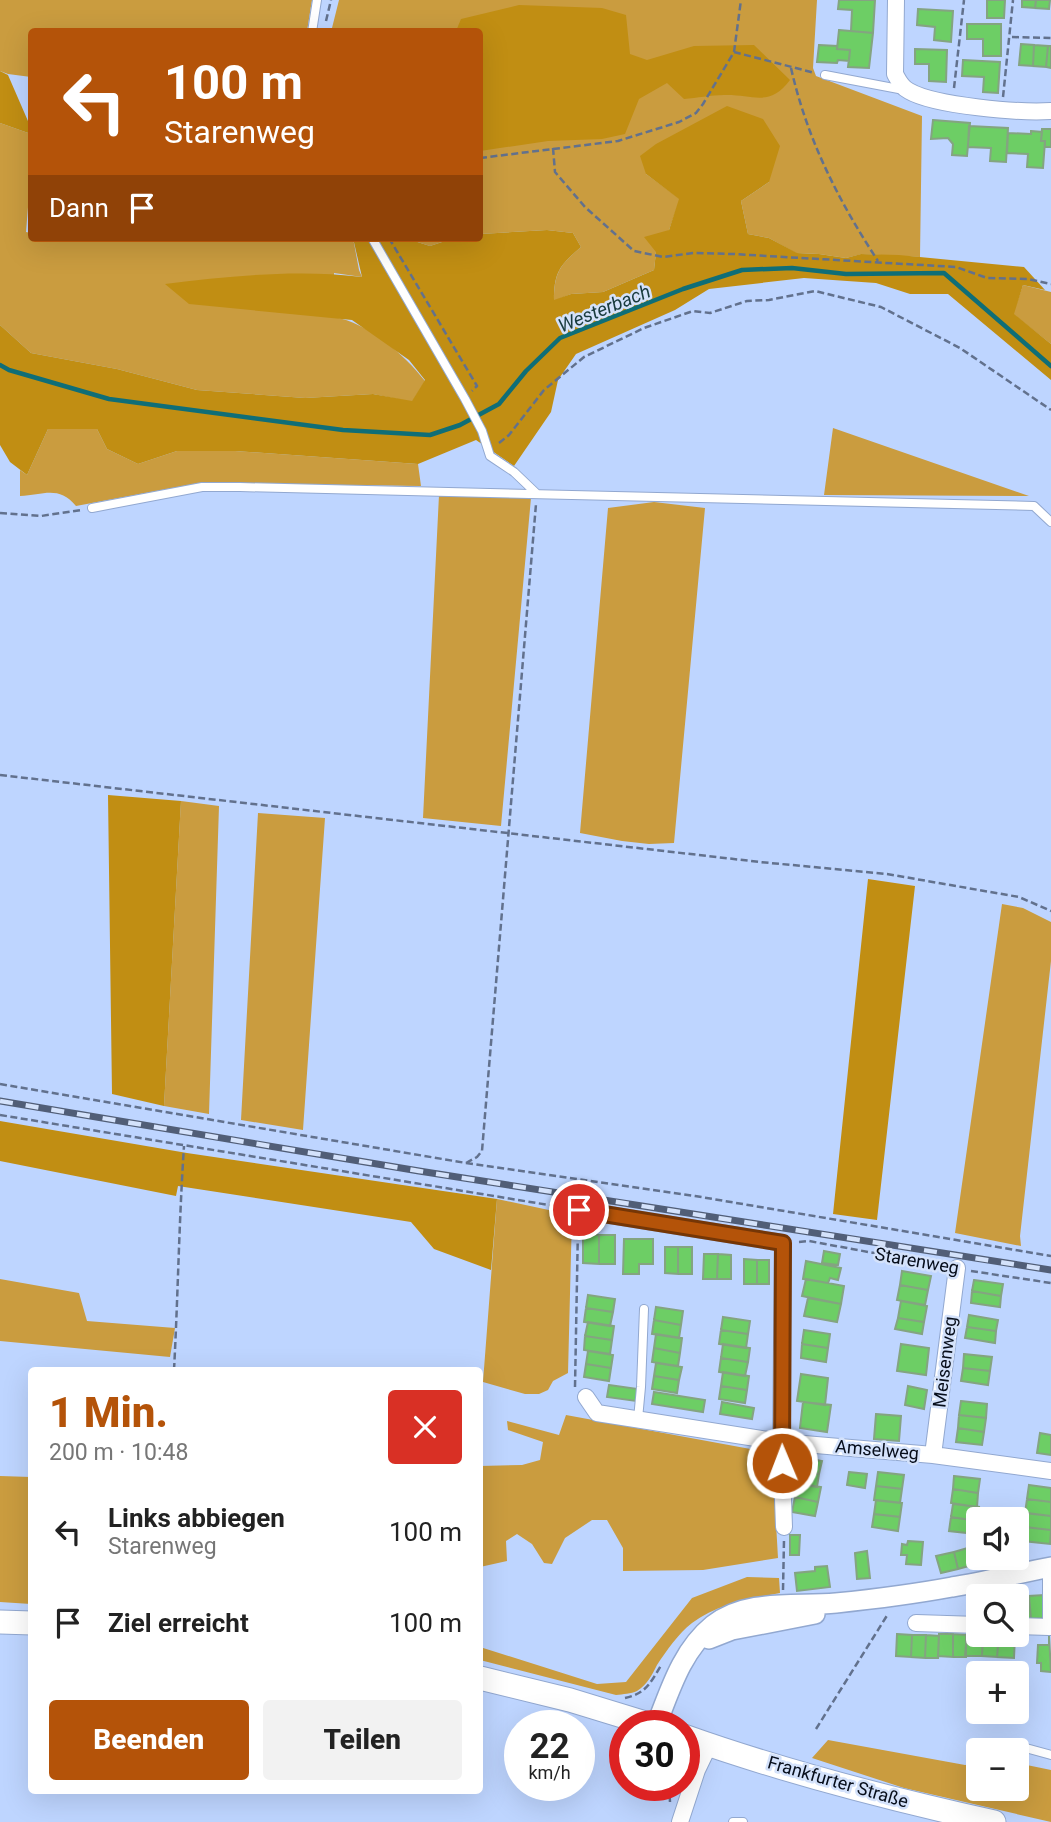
<!DOCTYPE html>
<html lang="de">
<meta charset="utf-8">
<style>
body{margin:0;font-family:Roboto,sans-serif;background:#f2f2f2;color:#222;height:100vh;display:flex;flex-direction:column;font-size:26px;white-space:nowrap}
*{box-sizing:border-box;margin:0}
p{font-size:23px;color:#767676}
.icon{flex:none;width:38px;height:38px;fill:none;stroke:currentColor;stroke-width:2;stroke-linecap:round;stroke-linejoin:round}
.map{position:relative;flex:1;overflow:hidden}
.details{position:absolute;left:28px;top:1367px;width:455px;height:427px;display:flex;flex-direction:column;background:#fff;border-radius:7px;box-shadow:0 7px 28px #0002}
.details>*{flex:none}
.guide{position:absolute;left:28px;top:28px;width:455px;height:214px;border-radius:7px;box-shadow:0 7px 28px #0002;background:#b45309;color:#fff;overflow:hidden}
.fabs{position:absolute;left:966px;top:1507px;display:grid;gap:14px}
.fabs a{display:grid;place-items:center;width:63px;height:63px;border-radius:7px;background:#fff;box-shadow:0 7px 28px #0002;font-size:35px}
.speed{position:absolute;left:504px;top:1710px;display:flex;gap:14px;font-size:35px;font-weight:700;text-align:center}
.speed>*{display:grid;place-content:center;width:91px;height:91px;border-radius:50%;background:#fff;box-shadow:0 7px 28px #0002;line-height:1}
.speed small{font-size:18px;font-weight:400}
.speed .limit{border:10px solid #d22;background:#fff;color:#111}
.pin{position:absolute;display:grid;place-items:center;width:60px;height:60px;color:#fff;margin:-30px;border:4px solid #fff;border-radius:50%;box-shadow:0 2px 7px #0007}
.me{position:absolute;width:77px;margin:-38px;rotate:359deg;stroke-linejoin:round;filter:drop-shadow(0 0 5px #0008)}
.turn{display:flex;align-items:center;gap:24px;height:147px;padding:0 21px;font-size:32px}
.turn .icon{width:91px;height:91px;stroke-width:2.5}
.turn b{display:block;font-size:49px;line-height:60px}
.then{display:flex;align-items:center;height:66px;padding:0 21px;background:#0003;gap:14px;font-size:26px}
.round{display:grid;place-items:center;flex:none;width:74px;height:74px;border-radius:7px;background:#f2f2f2}
.summary{display:flex;align-items:center;justify-content:space-between;height:119px;padding:0 21px}
h1{font-size:42px;font-weight:800;line-height:52px;color:#b45309}
.button{display:flex;gap:14px;margin-top:auto;padding:14px 21px}
.button a{flex:1;height:80px;border-radius:7px;background:#b45309;color:#fff;font-size:28px;font-weight:800;line-height:80px;text-align:center}
.button a+a{background:#f2f2f2;color:#222}
ul{padding:0;list-style:none}
li{display:flex;align-items:center;gap:21px;height:91px;padding:0 21px}
li div{flex:1}
li b{display:block;font-size:26px}
li em{font-style:normal}
.map>svg:first-child{display:block}
.green{fill:#ca9c3f}
.forest{fill:#c18e13}
.lines{fill:none;stroke-linecap:round;stroke-linejoin:round}
.stream{stroke:#0f6e77;stroke-width:4.5}
.building{fill:#6dce65;stroke:#84a481;stroke-width:2}
.service-casing{stroke:#92a8d0;stroke-width:10}
.minor-casing{stroke:#92a8d0;stroke-width:18}
.tertiary-casing{stroke:#92a8d0;stroke-width:22}
.secondary-casing{stroke:#92a8d0;stroke-width:25}
.path{stroke:#62718d;stroke-width:2.5;stroke-dasharray:7 3.5;stroke-linecap:butt}
.service{stroke:#fff;stroke-width:8}
.minor{stroke:#fff;stroke-width:16}
.tertiary{stroke:#fff;stroke-width:19}
.secondary{stroke:#fff;stroke-width:23}
.rail-casing{stroke:#515e77;stroke-width:7}
.rail{stroke:#d4e2fb;stroke-width:4.5;stroke-dasharray:13;stroke-linecap:butt}
.route-casing{stroke:#753606;stroke-width:18}
.route{stroke:#b45309;stroke-width:12}
.labels{text-anchor:middle;stroke-width:5;stroke-linejoin:round;paint-order:stroke}
.street-label{font-size:18px;fill:#070e1b;stroke:#d4e2fb}
.water-label{font-size:19px;font-style:italic;fill:#193b3e;stroke:#d4e2fb}
</style>
<div class="map">
<svg width="1051" height="1822" viewBox="0 0 1051 1822">
<rect width="100%" height="100%" fill="#bed5ff"/>
<path class="green" d="M 0,0 L 312,0 L 307,31 L 32,32 L 31,77 L 8,74 L 0,71 Z
M 339,0 L 817,0 L 813,68 L 816,76 L 922,116 L 920,257 L 862,254 L 846,258 L 819,254 L 796,253 L 769,238 L 748,234 L 741,201 L 769,182 L 646,174 L 680,199 L 669,230 L 656,252 L 654,270 L 603,292 L 571,294 L 554,301 C 554,272 560,265 581,247 L 573,233 L 547,230 L 480,234 L 480,32 L 331,32 Z
M 0,123 L 31,134 L 31,170 L 26,232 L 31,233 L 32,238 L 85,238 L 132,242 L 150,238 L 353,238 L 359,270 L 362,277 L 334,273 L 334,317 C 368,323 404,354 425,381 L 412,402 L 373,394 L 305,398 L 197,390 L 117,369 L 31,353 L 0,325 Z
M 405,238 L 454,238 L 430,246 Z
M 1023,285 L 1051,292 L 1051,344 L 1013,314 Z
M 833,428 L 1029,496 L 824,495 Z
M 48,429 L 97,429 L 107,449 L 138,464 L 177,451 L 235,451 L 418,464 L 421,486 L 199,483 L 76,506 C 59,485 43,495 20,496 L 20,470 L 27,475 Z
M 439,495 L 531,498 L 501,826 L 423,818 Z
M 654,502 L 705,508 L 674,843 L 649,844 L 622,841 L 580,833 L 608,508 Z
M 181,801 L 219,806 L 209,1114 L 164,1106 Z
M 258,813 L 325,818 L 303,1130 L 241,1120 Z
M 1002,904 L 1023,908 L 1051,922 L 1051,961 L 1020,1236 L 1021,1246 L 955,1233 Z
M 497,1199 L 572,1215 L 568,1373 L 553,1381 L 548,1390 L 539,1394 L 525,1394 L 483,1382 Z
M 0,1279 L 79,1293 L 87,1321 L 175,1328 L 170,1357 L 0,1341 Z
M 566,1415 L 772,1453 L 778,1558 L 703,1570 L 623,1571 L 623,1548 L 607,1520 L 592,1520 L 565,1538 L 552,1564 L 544,1563 L 532,1544 L 517,1534 L 506,1541 L 507,1561 L 480,1567 L 480,1466 L 522,1465 L 540,1460 L 543,1442 L 508,1430 L 507,1421 L 559,1435 Z
M 0,1476 L 31,1477 L 31,1604 L 0,1602 Z
M 747,1577 L 779,1578 L 780,1593 C 749,1599 718,1604 692,1623 C 678,1634 667,1650 657,1665 C 652,1675 647,1685 637,1691 C 631,1694 623,1694 616,1695 L 480,1660 L 480,1647 L 597,1684 L 626,1682 L 692,1598 Z
M 828,1740 L 965,1765 L 978,1763 L 978,1788 L 1017,1788 L 1017,1763 L 1051,1770 L 1051,1822 L 904,1788 L 812,1758 Z"/>
<path class="forest" d="M 519,5 L 602,8 L 626,15 L 630,54 L 647,60 L 694,46 L 754,45 L 790,80 C 769,108 753,94 724,95 C 711,95 697,98 684,99 L 667,83 L 639,99 L 625,134 L 602,139 L 548,141 L 480,151 L 480,32 L 456,31 L 461,19 Z
M 0,71 L 8,75 L 31,128 L 31,134 L 0,123 Z
M 727,106 L 763,119 L 780,146 L 769,182 L 741,201 L 748,234 L 769,238 L 797,253 L 819,254 L 846,258 L 861,254 L 899,255 L 1024,267 L 1045,290 L 1023,285 L 1014,314 L 1051,344 L 1051,380 L 948,294 L 910,294 L 876,283 L 804,278 L 709,289 L 675,310 L 576,354 L 558,380 L 551,412 L 514,466 L 476,440 L 418,464 L 235,451 L 177,451 L 138,464 L 107,449 L 97,429 L 48,429 L 27,475 L 10,462 L 0,445 L 0,325 L 31,353 L 117,369 L 197,390 L 305,398 L 373,394 L 412,401 L 425,380 L 409,360 L 352,320 L 189,304 L 165,284 C 229,276 298,269 362,277 L 353,238 L 405,238 L 430,246 L 454,238 L 480,238 L 480,234 L 547,230 L 573,233 L 581,247 C 560,265 554,272 554,300 L 571,294 L 603,292 L 654,270 L 656,252 L 644,237 L 669,230 L 679,199 L 646,174 L 640,156 L 656,144 Z
M 108,795 L 181,801 L 164,1106 L 112,1094 Z
M 868,879 L 915,886 L 877,1220 L 833,1214 Z
M 0,1121 L 187,1153 L 497,1199 L 491,1270 L 434,1249 L 411,1222 L 178,1186 L 176,1196 L 0,1161 Z"/>
<g class="lines">
<path class="stream" d="M 0,365 L 9,370 L 109,399 L 343,430 L 430,435 L 460,425 L 499,404 L 526,371 L 560,338 L 683,289 L 742,270 L 792,268 L 846,274 L 944,273 L 1051,366"/>
</g>
<path class="building" d="M 839,0 L 875,0 L 873,33 L 851,31 L 852,10 L 838,9 Z
M 987,0 L 1005,0 L 1004,18 L 987,18 Z
M 1022,0 L 1036,0 L 1035,8 L 1022,7 Z
M 1036,0 L 1050,0 L 1049,9 L 1035,8 Z
M 918,9 L 953,11 L 951,42 L 934,40 L 935,27 L 917,25 Z
M 967,24 L 1001,24 L 1001,56 L 983,56 L 983,39 L 967,39 Z
M 839,30 L 873,33 L 869,68 L 848,67 L 850,50 L 837,49 Z
M 1021,44 L 1034,45 L 1033,66 L 1019,65 Z
M 819,45 L 837,46 L 837,49 L 850,50 L 849,61 L 838,60 L 837,63 L 817,62 Z
M 1034,45 L 1048,46 L 1046,67 L 1033,66 Z
M 1048,46 L 1051,46 L 1051,68 L 1046,67 Z
M 915,49 L 947,50 L 946,82 L 929,81 L 929,64 L 915,64 Z
M 963,60 L 1000,62 L 998,93 L 983,92 L 984,77 L 962,76 Z
M 933,120 L 970,123 L 967,156 L 952,155 L 953,144 L 948,138 L 931,139 Z
M 969,126 L 1008,128 L 1006,162 L 990,161 L 991,148 L 968,147 Z
M 1042,129 L 1051,129 L 1051,147 L 1045,147 L 1045,141 L 1041,141 Z
M 1031,131 L 1042,132 L 1041,141 L 1045,141 L 1043,168 L 1027,167 L 1028,154 L 1007,153 L 1008,133 L 1031,134 Z
M 583,1234 L 599,1235 L 599,1264 L 583,1263 Z
M 599,1235 L 615,1235 L 615,1264 L 599,1264 Z
M 624,1239 L 653,1239 L 653,1264 L 639,1264 L 639,1274 L 623,1274 Z
M 665,1247 L 678,1247 L 678,1274 L 665,1273 Z
M 678,1247 L 692,1247 L 692,1274 L 678,1274 Z
M 824,1251 L 840,1254 L 838,1265 L 822,1263 Z
M 704,1254 L 718,1254 L 717,1279 L 703,1279 Z
M 718,1254 L 731,1255 L 731,1279 L 717,1279 Z
M 744,1259 L 757,1260 L 757,1284 L 744,1284 Z
M 757,1260 L 769,1260 L 769,1284 L 757,1284 Z
M 806,1261 L 841,1268 L 838,1280 L 830,1278 L 828,1283 L 803,1279 Z
M 902,1271 L 931,1276 L 928,1290 L 900,1285 Z
M 806,1279 L 844,1286 L 841,1304 L 802,1296 Z
M 974,1280 L 1003,1284 L 1001,1296 L 972,1291 Z
M 900,1285 L 928,1290 L 925,1305 L 897,1300 Z
M 972,1291 L 1001,1296 L 1000,1307 L 971,1303 Z
M 588,1295 L 615,1299 L 613,1312 L 586,1308 Z
M 808,1298 L 841,1304 L 837,1322 L 804,1316 Z
M 901,1301 L 927,1306 L 924,1322 L 898,1318 Z
M 656,1307 L 683,1311 L 681,1325 L 654,1320 Z
M 586,1308 L 613,1312 L 610,1326 L 584,1322 Z
M 969,1315 L 998,1320 L 996,1331 L 967,1327 Z
M 723,1317 L 750,1321 L 748,1334 L 721,1330 Z
M 898,1318 L 924,1322 L 922,1334 L 895,1329 Z
M 654,1320 L 681,1325 L 679,1338 L 652,1334 Z
M 588,1322 L 614,1326 L 612,1340 L 585,1336 Z
M 967,1327 L 996,1331 L 995,1343 L 965,1338 Z
M 721,1330 L 748,1334 L 746,1348 L 719,1344 Z
M 804,1330 L 830,1334 L 828,1348 L 802,1344 Z
M 656,1334 L 682,1338 L 680,1353 L 654,1348 Z
M 585,1336 L 612,1340 L 610,1354 L 584,1350 Z
M 723,1344 L 750,1348 L 748,1362 L 721,1358 Z
M 802,1344 L 828,1348 L 826,1362 L 801,1358 Z
M 901,1344 L 929,1348 L 926,1375 L 897,1371 Z
M 654,1348 L 680,1353 L 678,1366 L 652,1362 Z
M 588,1351 L 613,1355 L 611,1368 L 586,1364 Z
M 964,1354 L 992,1357 L 990,1371 L 963,1368 Z
M 721,1358 L 748,1362 L 745,1376 L 719,1372 Z
M 656,1363 L 682,1367 L 679,1380 L 654,1376 Z
M 586,1364 L 611,1368 L 609,1381 L 584,1377 Z
M 963,1368 L 990,1371 L 988,1385 L 961,1381 Z
M 723,1372 L 749,1376 L 747,1390 L 721,1386 Z
M 801,1374 L 828,1378 L 825,1405 L 797,1401 Z
M 654,1376 L 679,1380 L 677,1393 L 652,1389 Z
M 609,1385 L 638,1389 L 636,1401 L 607,1397 Z
M 721,1386 L 747,1390 L 745,1403 L 719,1399 Z
M 908,1386 L 927,1390 L 924,1409 L 905,1405 Z
M 654,1392 L 705,1400 L 703,1412 L 652,1404 Z
M 961,1401 L 987,1404 L 986,1418 L 959,1415 Z
M 722,1402 L 754,1408 L 752,1419 L 720,1414 Z
M 803,1402 L 831,1405 L 827,1432 L 800,1428 Z
M 876,1414 L 901,1416 L 899,1441 L 874,1439 Z
M 959,1415 L 986,1418 L 984,1432 L 958,1428 Z
M 958,1428 L 984,1432 L 982,1445 L 956,1442 Z
M 1040,1433 L 1051,1435 L 1051,1455 L 1037,1453 Z
M 800,1457 L 822,1461 L 819,1474 L 797,1470 Z
M 797,1470 L 819,1474 L 817,1487 L 795,1483 Z
M 849,1472 L 867,1474 L 865,1488 L 847,1485 Z
M 878,1472 L 904,1475 L 902,1489 L 876,1486 Z
M 954,1476 L 980,1479 L 978,1493 L 953,1489 Z
M 797,1483 L 821,1487 L 818,1502 L 795,1497 Z
M 1029,1485 L 1051,1488 L 1051,1502 L 1027,1499 Z
M 876,1486 L 902,1489 L 900,1503 L 874,1500 Z
M 953,1489 L 978,1493 L 977,1507 L 951,1503 Z
M 795,1497 L 818,1502 L 815,1516 L 792,1512 Z
M 1027,1499 L 1051,1502 L 1051,1516 L 1025,1513 Z
M 876,1500 L 902,1503 L 900,1517 L 874,1514 Z
M 953,1504 L 979,1507 L 977,1521 L 951,1517 Z
M 1027,1513 L 1051,1516 L 1051,1530 L 1025,1527 Z
M 874,1514 L 900,1517 L 898,1531 L 872,1527 Z
M 951,1517 L 977,1521 L 975,1534 L 949,1531 Z
M 1025,1527 L 1051,1530 L 1050,1544 L 1023,1541 Z
M 790,1535 L 800,1535 L 799,1555 L 790,1555 Z
M 908,1541 L 923,1542 L 921,1565 L 906,1564 L 907,1555 L 901,1555 L 902,1544 L 907,1545 Z
M 971,1547 L 976,1564 L 958,1569 L 954,1552 Z
M 867,1551 L 870,1578 L 857,1579 L 855,1553 Z
M 954,1552 L 958,1569 L 941,1573 L 936,1556 Z
M 827,1566 L 830,1587 L 797,1591 L 795,1573 L 815,1571 L 815,1567 Z
M 1044,1595 L 1045,1618 L 1031,1619 L 1029,1596 Z
M 1017,1596 L 1029,1596 L 1031,1619 L 1017,1620 Z
M 967,1633 L 983,1634 L 982,1656 L 965,1656 Z
M 897,1634 L 912,1635 L 911,1657 L 896,1656 Z
M 939,1634 L 953,1634 L 953,1657 L 938,1656 Z
M 953,1634 L 966,1635 L 966,1657 L 953,1657 Z
M 983,1634 L 999,1635 L 997,1657 L 982,1656 Z
M 912,1635 L 926,1635 L 925,1658 L 911,1657 Z
M 926,1635 L 939,1636 L 938,1658 L 925,1658 Z
M 999,1635 L 1015,1635 L 1014,1658 L 997,1657 Z
M 1049,1636 L 1051,1672 L 1041,1671 L 1041,1663 L 1037,1663 L 1038,1645 L 1049,1645 Z"/>
<g class="lines">
<defs>
<path id="service" d="M 312,32 L 317,0
M 825,75 L 904,90
M 372,238 L 465,399 L 482,431 L 490,456 L 514,472 L 537,494
M 92,508 L 202,487 L 240,487 L 1034,506 L 1051,522
M 638,1419 L 641,1387 L 644,1309
M 1015,1745 L 1051,1755
M 733,1822 L 743,1822"/>
<path id="minor" d="M 896,0 L 895,74 C 899,81 901,87 909,91 C 935,106 1020,113 1051,111
M 579,1210 L 783,1243 L 781,1442 L 784,1527
M 586,1397 L 597,1413 L 781,1442 L 933,1455 L 1051,1471
M 933,1455 L 957,1268
M 1051,1567 L 1051,1627
M 916,1623 L 978,1625
M 1017,1626 L 1049,1627
M 684,1756 L 691,1748 L 707,1745
M 680,1822 L 697,1770 L 709,1745"/>
<path id="tertiary" d="M 709,1639 L 732,1630 L 815,1614
M 656,1726 C 670,1690 682,1650 713,1625 C 747,1598 796,1607 836,1603 C 875,1599 914,1594 952,1587 C 985,1582 1018,1573 1051,1567"/>
<path id="secondary" d="M 0,1622 L 32,1623
M 480,1678 L 570,1700 L 655,1726
M 684,1736 C 785,1772 890,1799 994,1822"/>
</defs>
<use href="#service" class="service-casing"/>
<use href="#minor" class="minor-casing"/>
<use href="#tertiary" class="tertiary-casing"/>
<use href="#secondary" class="secondary-casing"/>
<path class="path" d="M 326,21 L 331,0
M 1012,37 L 1051,38
M 734,52 L 741,0
M 791,68 C 807,139 838,200 878,261
M 954,88 L 964,0
M 1003,97 L 1013,0
M 553,148 L 555,172 L 585,207 L 634,251 L 663,257 L 693,253 L 733,254 L 956,267 L 987,278 L 1028,279 L 1051,284
M 480,158 L 618,141 L 679,122 L 696,113 L 703,104 L 734,52 L 815,73
M 389,238 L 477,386 L 472,391
M 499,443 L 509,435 L 544,390 L 584,357 L 644,328 L 693,311 L 710,313 L 747,301 L 769,300 L 815,291 L 881,307 L 960,348 L 1051,410
M 0,513 L 41,516 L 82,510
M 0,775 L 760,862 L 887,874 L 1019,897 L 1051,911
M 0,1084 L 466,1163 L 477,1157 L 482,1151 L 536,504
M 0,1115 L 567,1208
M 466,1163 L 695,1196 L 1051,1256
M 799,1242 L 809,1241 L 944,1266
M 971,1271 L 1051,1283
M 174,1370 C 178,1295 179,1221 184,1146
M 575,1387 L 578,1226
M 783,1590 L 784,1540
M 625,1698 C 647,1693 650,1683 662,1664
M 816,1729 L 888,1614
M 669,1785 L 670,1802"/>
<use href="#service" class="service"/>
<use href="#minor" class="minor"/>
<use href="#tertiary" class="tertiary"/>
<use href="#secondary" class="secondary"/>
<defs>
<path id="rail" d="M 0,1101 L 419,1171 L 1051,1270"/>
</defs>
<use href="#rail" class="rail-casing"/>
<use href="#rail" class="rail"/>
</g>
<g class="lines">
<defs>
<path id="route" d="M 579,1210 L 783,1243 L 782,1463"/>
</defs>
<use href="#route" class="route-casing"/>
<use href="#route" class="route"/>
</g>
<g class="labels">
<g class="street-label">
<text transform="translate(917 1261) rotate(10)" y="6">Starenweg</text>
<text transform="translate(945 1362) rotate(-83)" y="6">Meisenweg</text>
<text transform="translate(877 1450) rotate(5)" y="6">Amselweg</text>
<text transform="translate(838 1782) rotate(16)" y="6">Frankfurter Straße</text>
</g>
<g class="water-label">
<text transform="translate(604 308) rotate(-22)" y="7">Westerbach</text>
</g>
</g>
</svg>
<div class="fabs">
<a><svg class="icon" aria-label="sound" viewBox="0 0 24 24"><path d="M4 9h4l5-4v14l-5-4H4zM17 9q2 3 0 6"/></svg></a>
<a><svg class="icon" aria-label="search" viewBox="0 0 24 24"><circle cx="10" cy="10" r="6"/><path d="M15 15l6 6"/></svg></a>
<a>+</a>
<a>−</a>
</div>
<div class="speed"><div>22<small>km/h</small></div><div class="limit">30</div></div>
<div class="pin" style="left:579px;top:1210px;background:#d93025"><svg class="icon" aria-label="arrive" viewBox="0 0 24 24"><path d="M6 21V4h12l-3 4 3 4H6"/></svg></div>
<svg class="me" style="left:782px;top:1463px" viewBox="-20 -20 40 40"><circle r="17" fill="#b45309" stroke="#fff" stroke-width="3"/><path d="M0-11L8 9 0 5-8 9z" fill="#fff"/></svg>
<div class="guide">
<div class="turn"><svg class="icon" aria-label="left" viewBox="0 0 24 24"><path d="M17 20v-9H6M10 6l-5 5 5 5"/></svg><div><b>100 m</b>Starenweg</div></div>
<div class="then">Dann<svg class="icon" aria-label="arrive" viewBox="0 0 24 24"><path d="M6 21V4h12l-3 4 3 4H6"/></svg></div>
</div>
<section class="details">
<div class="summary"><div><h1>1 Min.</h1><p>200 m · 10:48</p></div><a class="round" style="background:#d93025;color:#fff"><svg class="icon" aria-label="close" viewBox="0 0 24 24"><path d="M6 6l12 12M18 6L6 18"/></svg></a></div>
<ul>
<li><svg class="icon" aria-label="left" viewBox="0 0 24 24"><path d="M17 20v-9H6M10 6l-5 5 5 5"/></svg><div><b>Links abbiegen</b><p>Starenweg</p></div><em>100 m</em></li>
<li><svg class="icon" aria-label="arrive" viewBox="0 0 24 24"><path d="M6 21V4h12l-3 4 3 4H6"/></svg><div><b>Ziel erreicht</b></div><em>100 m</em></li>
</ul>
<div class="button"><a>Beenden</a><a>Teilen</a></div>
</section>
</div>
